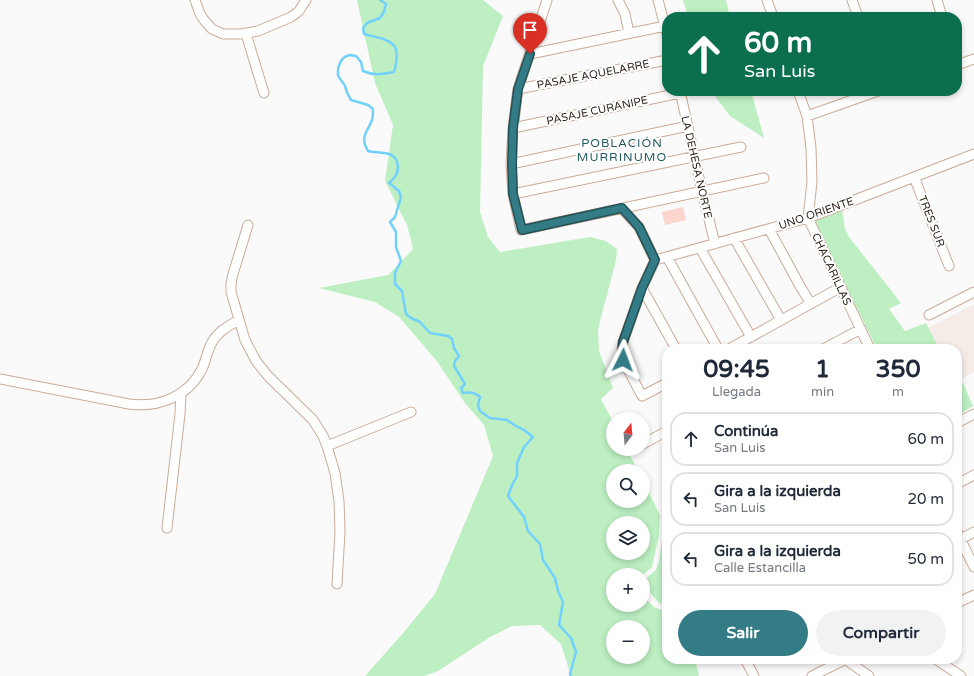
<!DOCTYPE html>
<html lang="es">
<meta charset="utf-8">
<style>
body{margin:0;font-family:"Varela Round",sans-serif;background:#f2f2f3;color:#1f2937;height:100vh;display:flex;flex-direction:column;font-size:15px;white-space:nowrap}
*{box-sizing:border-box;margin:0}
p{font-size:13px;color:#747a83}
.icon{flex:none;width:22px;height:22px;fill:none;stroke:currentColor;stroke-width:2;stroke-linecap:round;stroke-linejoin:round}
.map{position:relative;flex:1;overflow:hidden}
.panel{position:absolute;left:662px;top:344px;width:300px;height:320px;display:flex;flex-direction:column;background:#fff;border-radius:16px;box-shadow:0 2px 6px #0003}
.panel>*{flex:none}
.hud{position:absolute;left:662px;top:12px;width:300px;height:84px;border-radius:16px;box-shadow:0 2px 6px #0003;background:#0b6e4f;color:#fff;overflow:hidden}
.needle{width:26px;rotate:16deg}
.fabs{position:absolute;left:606px;top:412px;display:grid;gap:8px}
.fabs a{display:grid;place-items:center;width:44px;height:44px;border-radius:50%;background:#fff;box-shadow:0 2px 6px #0003;font-size:20px}
.pin{position:absolute;display:grid;place-items:center;width:34px;height:34px;color:#fff;margin:-41px -17px;border-radius:50% 50% 50% 0;rotate:-45deg;box-shadow:0 0 4px #0007}
.pin .icon{rotate:45deg}
.me{position:absolute;width:44px;margin:-22px;rotate:3deg;stroke-linejoin:round;filter:drop-shadow(0 0 3px #0008)}
.turn{display:flex;align-items:center;gap:14px;height:84px;padding:0 16px;font-size:18px}
.turn .icon{width:52px;height:52px;stroke-width:2.5}
.turn b{display:block;font-size:28px;line-height:34px}
.eta{display:flex;justify-content:space-evenly;align-items:center;height:68px;text-align:center}
.eta b{font-size:24px;font-weight:700;line-height:28px}
.cta{display:flex;gap:8px;margin-top:auto;padding:8px 16px}
.cta a{flex:1;height:46px;border-radius:24px;background:#347c85;color:#fff;font-size:16px;font-weight:700;line-height:46px;text-align:center}
.cta a+a{background:#f2f2f3;color:#1f2937}
ul{padding:0;list-style:none}
li{display:flex;align-items:center;gap:12px;height:54px;margin:0 8px 6px;padding:0 8px;border:2px solid #e0e1e3;border-radius:16px}
li div{flex:1}
li b{display:block;font-size:15px}
li em{font-style:normal}
.map>svg:first-child{display:block}
.built{fill:#f5ece8}
.green{fill:#bdefc2;fill-rule:evenodd}
.lines{fill:none;stroke-linecap:round;stroke-linejoin:round}
.stream{stroke:#72d1fc;stroke-width:2.5}
.building{fill:#fbd6ce}
.minor-casing{stroke:#ccab98;stroke-width:11}
.minor{stroke:#fff;stroke-width:9}
.route-casing{stroke:#225156;stroke-width:10}
.route{stroke:#347c85;stroke-width:7}
.labels{text-anchor:middle;stroke-width:4;stroke-linejoin:round;paint-order:stroke}
.street-label{font-size:11px;fill:#2b1e17;stroke:#fff}
.neighbourhood-label{font-size:12px;letter-spacing:1px;fill:#1e585f;stroke:#fff}
</style>
<div class="map">
<svg width="974" height="676" viewBox="0 0 974 676">
<rect width="100%" height="100%" fill="#fafafa"/>
<path class="built" d="M 974,304 L 974,372 L 957,381 L 957,349 L 939,349 L 928,328 Z"/>
<path class="green" d="M 357,0 L 483,0 L 503,16 L 483,66 L 480,212 L 488,237 L 500,252 L 590,237 L 606,241 L 617,249 L 616,260 L 598,329 L 599,351 L 613,388 L 601,399 L 613,422 L 613,449 L 627,449 L 638,471 L 613,471 L 613,501 L 643,501 L 643,481 L 660,515 L 659,535 L 652,567 L 643,575 L 613,575 L 613,605 L 643,605 L 643,596 L 654,607 L 667,612 L 667,659 L 695,659 L 699,676 L 570,676 L 570,673 L 561,644 L 540,625 L 512,626 L 490,637 L 438,671 L 424,676 L 365,676 L 404,632 L 435,594 L 493,456 L 484,425 L 465,403 L 436,360 L 399,317 L 375,302 L 319,288 L 388,275 L 413,249 L 407,225 L 385,181 L 393,125 L 375,83 ZM 613,523 L 643,523 L 643,553 L 613,553 ZM 613,627 L 643,627 L 643,657 L 613,657 Z
M 683,0 L 726,0 L 730,17 L 688,17 Z
M 711,91 L 751,91 L 764,138 L 730,116 Z
M 842,210 L 845,229 L 849,237 L 901,303 L 889,309 L 905,331 L 926,323 L 939,349 L 877,349 L 814,221 Z
M 963,383 L 973,406 L 957,416 L 957,384 L 958,386 Z
M 665,519 L 667,522 L 667,607 C 656,603 650,593 644,583 L 645,579 L 656,570 L 659,561 Z"/>
<g class="lines">
<path class="stream" d="M 380,0 L 386,4 L 384,12 L 380,18 L 367,23 L 363,28 L 364,34 C 390,41 403,40 394,72 C 383,74 374,76 363,71 L 361,62 L 356,56 C 356,56 350,55 350,55 C 341,56 337,67 338,75 C 339,79 343,82 345,86 C 346,91 348,95 351,100 L 368,105 L 373,109 C 373,113 373,117 372,120 C 368,132 359,136 368,151 C 379,154 397,149 398,167 C 398,174 394,179 389,183 L 399,191 L 401,197 L 395,217 L 390,222 L 396,232 L 396,247 L 401,261 L 395,273 L 395,284 L 402,291 L 406,314 L 411,318 L 420,322 L 430,333 L 448,336 L 452,339 L 454,348 L 459,356 L 455,361 L 454,366 L 465,384 L 461,388 L 463,393 C 471,392 474,392 480,397 L 478,405 L 480,411 L 490,418 L 507,420 L 516,426 L 524,430 L 533,437 L 524,447 L 517,463 L 517,476 L 512,485 L 508,496 L 524,517 L 528,531 L 540,544 L 543,560 L 555,578 L 558,591 L 563,602 L 559,625 L 571,638 L 576,652 L 570,674 L 571,676"/>
</g>
<path class="building" d="M 683,207 L 686,220 L 665,225 L 662,212 Z"/>
<g class="lines">
<defs>
<path id="minor" d="M 195,0 L 200,14 L 204,20 L 212,29 L 223,34 L 241,34 L 258,31 L 291,17 L 299,11 L 306,0
M 547,0 L 518,89 L 513,128 L 511,164 L 513,194 L 521,230 L 764,178
M 618,0 L 625,14 L 629,33
M 658,0 L 667,34
M 767,0 L 773,17
M 852,0 L 858,17
M 937,0 L 942,17
M 246,34 L 264,93
M 530,54 L 665,26
M 957,65 L 974,59
M 518,89 L 667,60
M 680,91 L 702,191 L 715,244
M 798,91 L 807,116 L 811,148 L 812,182 L 808,218 L 870,349
M 807,116 L 878,91
M 513,128 L 680,93
M 511,164 L 688,126
M 914,177 L 949,266
M 513,194 L 741,147
M 622,209 L 639,227 L 655,260 L 642,288 L 676,349
M 248,225 L 233,274 L 231,284 L 231,292 L 245,340 L 256,361 L 268,376 L 313,420 L 323,436 L 327,446 L 335,473 L 339,501 L 340,531 L 337,584
M 769,229 L 800,286 L 811,304
M 734,238 L 781,320
M 700,248 L 751,337
M 667,257 L 718,349
M 655,260 L 808,218 L 974,154
M 642,288 L 623,342 L 622,351 L 623,360 L 642,396 L 667,383
M 929,315 L 974,292
M 729,349 L 841,287
M 823,349 L 861,329
M 0,379 L 129,404 C 158,408 188,397 202,369 C 205,363 206,356 209,349 C 214,334 226,327 239,320
M 957,423 L 974,414
M 643,444 L 667,431
M 327,446 L 411,412
M 957,484 L 974,475
M 167,528 L 180,414 L 181,393
M 957,532 L 974,567
M 957,541 L 974,532
M 957,603 L 974,595
M 745,659 L 754,676
M 845,659 L 869,676
M 937,660 L 961,676
M 812,676 L 846,659"/>
</defs>
<use href="#minor" class="minor-casing"/>
<use href="#minor" class="minor"/>
</g>
<g class="lines">
<defs>
<path id="route" d="M 530,54 L 518,89 L 513,128 L 512,164 L 513,194 L 522,230 L 622,208 L 639,227 L 655,260 L 642,288 L 623,342 L 622,351 L 623,360"/>
</defs>
<use href="#route" class="route-casing"/>
<use href="#route" class="route"/>
</g>
<g class="labels">
<g class="street-label">
<text transform="translate(593 74) rotate(-11)" y="4">PASAJE AQUELARRE</text>
<text transform="translate(597 110) rotate(-12)" y="4">PASAJE CURANIPE</text>
<text transform="translate(697 167) rotate(77)" y="4">LA DEHESA NORTE</text>
<text transform="translate(816 213) rotate(-19)" y="4">UNO ORIENTE</text>
<text transform="translate(932 221) rotate(69)" y="4">TRES SUR</text>
<text transform="translate(832 269) rotate(65)" y="4">CHACARILLAS</text>
</g>
<g class="neighbourhood-label">
<text x="622" y="147">POBLACIÓN<tspan x="622" dy="14">MURRINUMO</tspan></text>
</g>
</g>
</svg>
<div class="fabs">
<a><svg class="needle" viewBox="-14 -14 28 28"><path d="M0-13l5 13h-10z" fill="#e53935"/><path d="M0 13l5-13h-10z" fill="#747a83"/></svg></a>
<a><svg class="icon" aria-label="search" viewBox="0 0 24 24"><circle cx="10" cy="10" r="6"/><path d="M15 15l6 6"/></svg></a>
<a><svg class="icon" aria-label="layers" viewBox="0 0 24 24"><path d="M12 4l9 5-9 5-9-5zM3 14l9 5 9-5"/></svg></a>
<a>+</a>
<a>−</a>
</div>
<div class="pin" style="left:530px;top:54px;background:#d93025"><svg class="icon" aria-label="arrive" viewBox="0 0 24 24"><path d="M6 21V4h12l-3 4 3 4H6"/></svg></div>
<svg class="me" style="left:623px;top:360px" viewBox="-20 -20 40 40"><path d="M0-17L14 15 0 8-14 15z" fill="#347c85" stroke="#fff" stroke-width="4"/></svg>
<div class="hud">
<div class="turn"><svg class="icon" aria-label="ahead" viewBox="0 0 24 24"><path d="M12 20V5M6 11l6-6 6 6"/></svg><div><b>60 m</b>San Luis</div></div>
</div>
<section class="panel">
<div class="eta">
<div><b>09:45</b><p>Llegada</p></div>
<div><b>1</b><p>min</p></div>
<div><b>350</b><p>m</p></div>
</div>
<ul>
<li><svg class="icon" aria-label="ahead" viewBox="0 0 24 24"><path d="M12 20V5M6 11l6-6 6 6"/></svg><div><b>Continúa</b><p>San Luis</p></div><em>60 m</em></li>
<li><svg class="icon" aria-label="left" viewBox="0 0 24 24"><path d="M17 20v-9H6M10 6l-5 5 5 5"/></svg><div><b>Gira a la izquierda</b><p>San Luis</p></div><em>20 m</em></li>
<li><svg class="icon" aria-label="left" viewBox="0 0 24 24"><path d="M17 20v-9H6M10 6l-5 5 5 5"/></svg><div><b>Gira a la izquierda</b><p>Calle Estancilla</p></div><em>50 m</em></li>
</ul>
<div class="cta"><a>Salir</a><a>Compartir</a></div>
</section>
</div>
